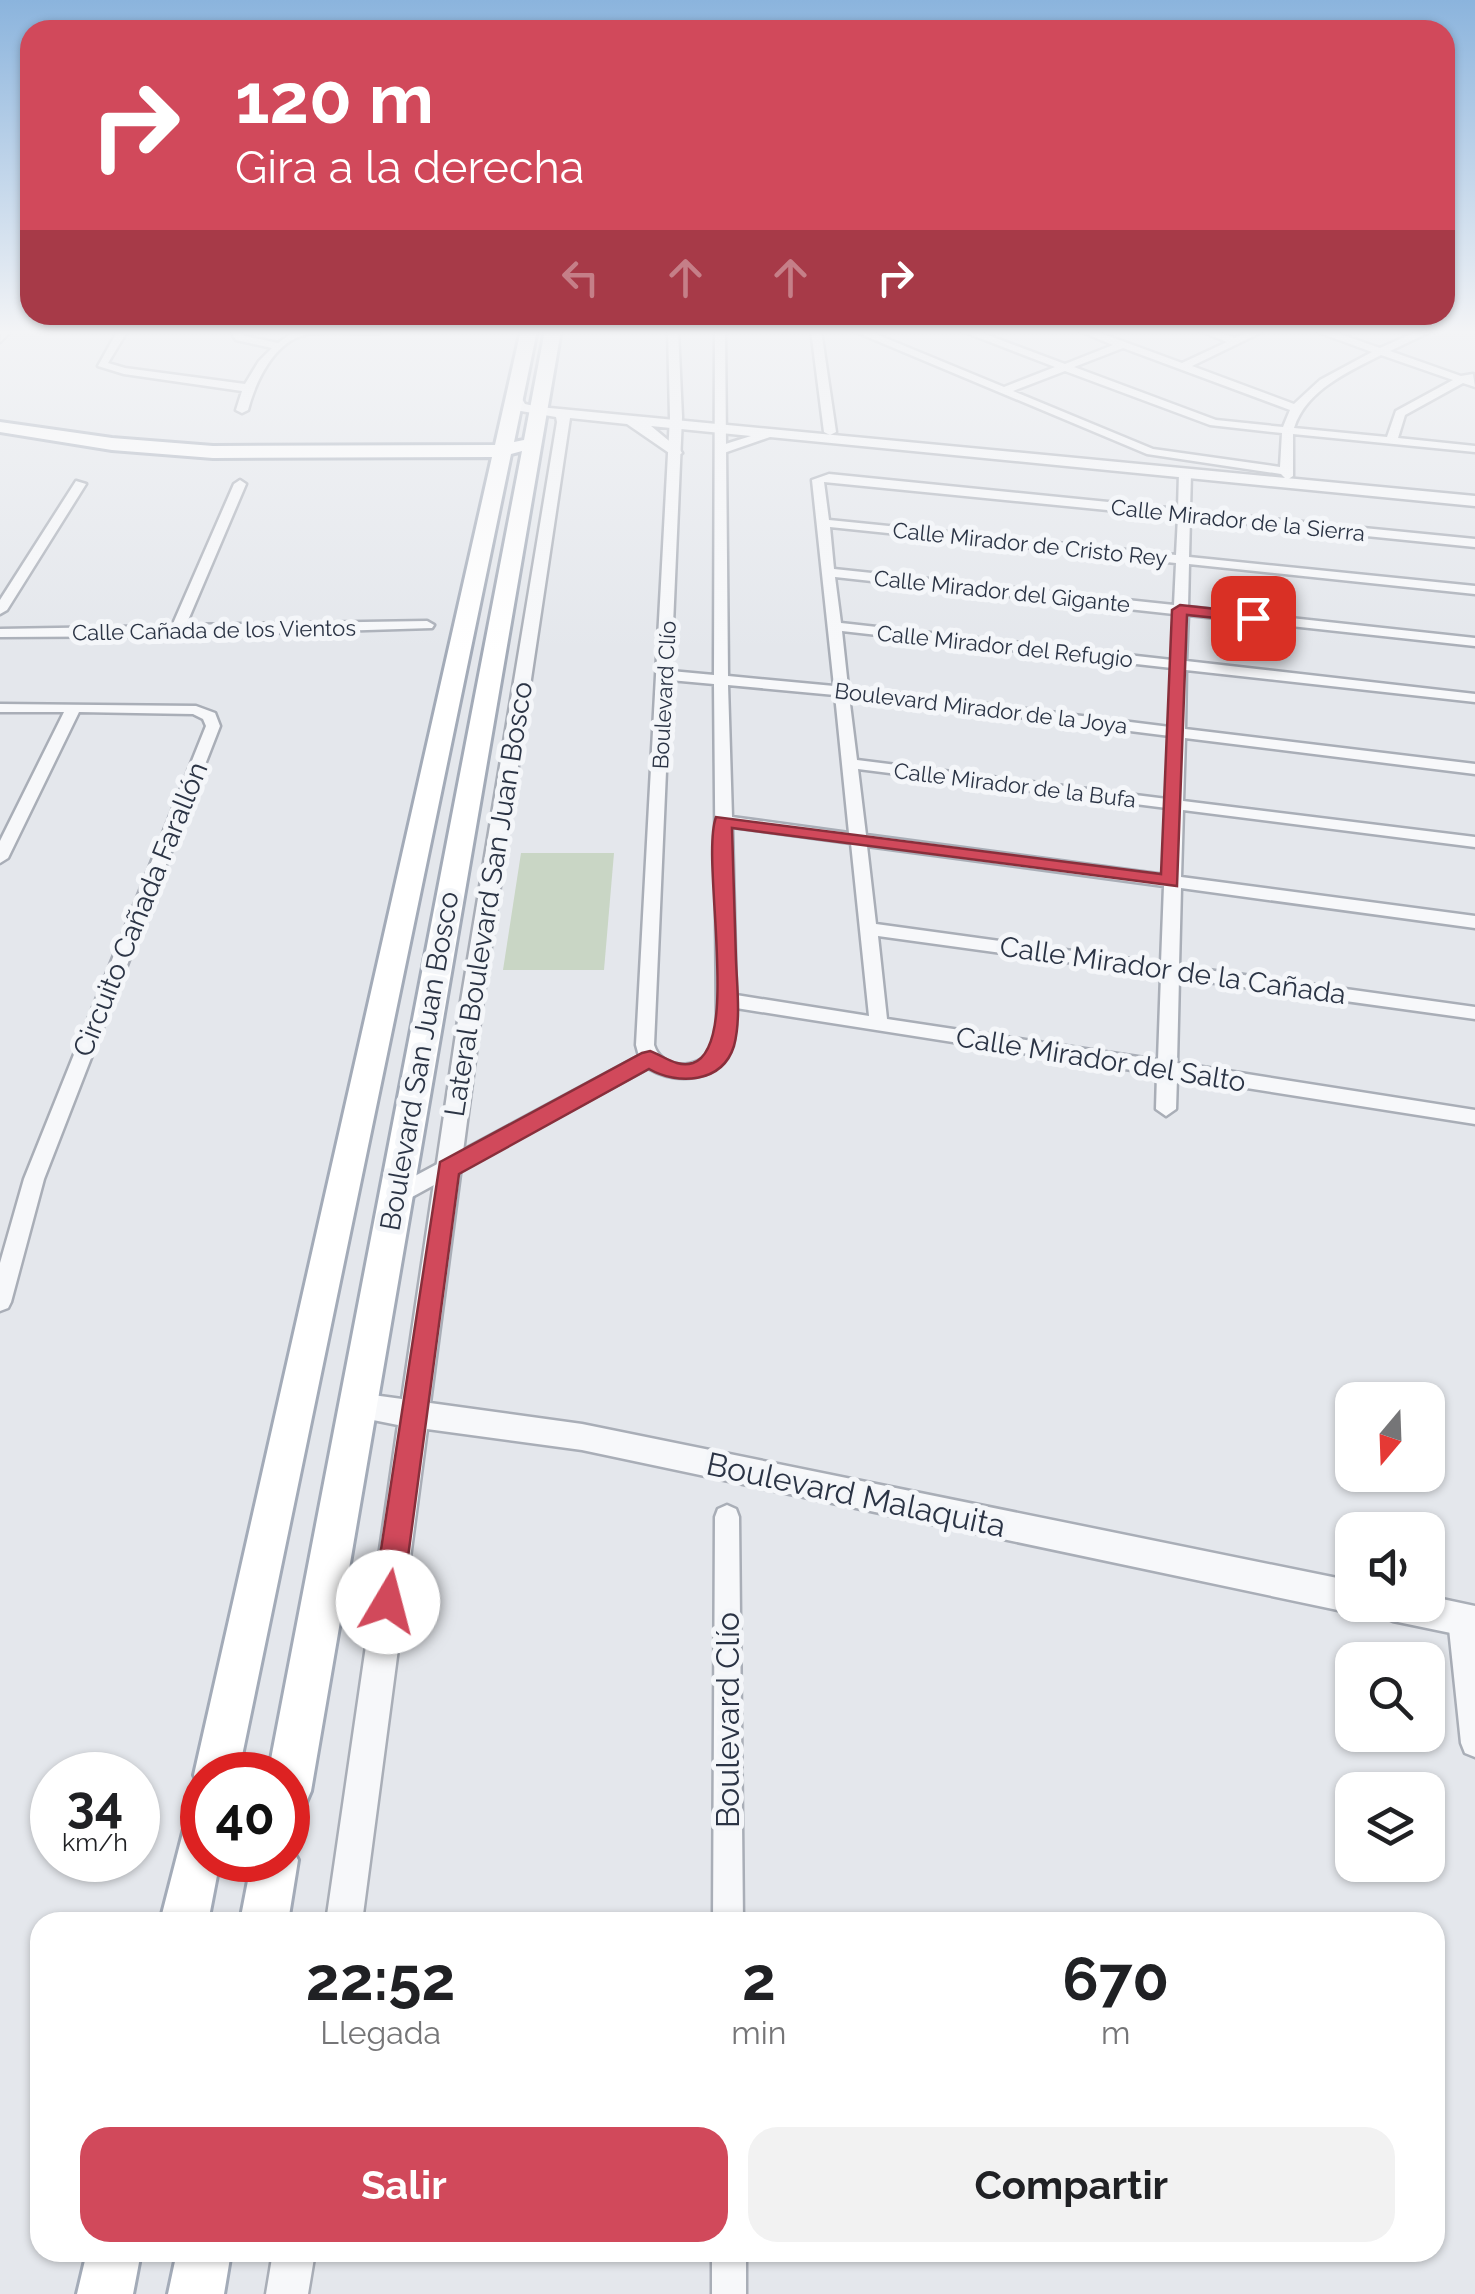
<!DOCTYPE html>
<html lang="es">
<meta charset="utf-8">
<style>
body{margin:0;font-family:Raleway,sans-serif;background:#f2f2f2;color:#202124;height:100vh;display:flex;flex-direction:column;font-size:38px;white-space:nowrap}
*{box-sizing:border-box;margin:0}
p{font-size:32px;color:#757577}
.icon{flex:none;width:55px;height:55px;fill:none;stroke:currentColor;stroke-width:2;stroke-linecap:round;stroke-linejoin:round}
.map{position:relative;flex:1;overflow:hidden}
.drawer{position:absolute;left:30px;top:1912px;width:1415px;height:350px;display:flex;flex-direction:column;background:#fff;border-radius:30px;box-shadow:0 2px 8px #0004}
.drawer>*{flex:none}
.top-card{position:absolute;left:20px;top:20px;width:1435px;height:305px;border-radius:30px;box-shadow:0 2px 8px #0004;background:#d1495b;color:#fff;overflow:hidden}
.needle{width:65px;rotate:199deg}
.tools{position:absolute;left:1335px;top:1382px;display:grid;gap:20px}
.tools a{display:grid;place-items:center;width:110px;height:110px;border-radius:20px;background:#fff;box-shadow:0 2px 8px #0004;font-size:50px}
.speed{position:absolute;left:30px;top:1752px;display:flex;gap:20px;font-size:50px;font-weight:700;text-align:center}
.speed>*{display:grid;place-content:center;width:130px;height:130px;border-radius:50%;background:#fff;box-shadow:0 2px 8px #0004;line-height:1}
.speed small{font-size:25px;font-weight:400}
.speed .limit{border:15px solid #d22;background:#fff;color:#111}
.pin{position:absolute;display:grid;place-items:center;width:85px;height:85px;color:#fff;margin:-42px;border-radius:20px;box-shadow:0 5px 15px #0006}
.me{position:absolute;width:110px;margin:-55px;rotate:8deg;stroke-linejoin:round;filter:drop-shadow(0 0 8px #0008)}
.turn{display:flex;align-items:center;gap:35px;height:210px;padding:0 50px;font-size:45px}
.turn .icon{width:130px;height:130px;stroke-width:2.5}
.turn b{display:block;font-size:70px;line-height:85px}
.lanes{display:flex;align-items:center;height:95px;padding:0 50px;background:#0003;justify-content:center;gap:50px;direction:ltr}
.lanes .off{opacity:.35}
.eta{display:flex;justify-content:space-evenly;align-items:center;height:170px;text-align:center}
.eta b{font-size:60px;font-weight:700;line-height:70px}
.primary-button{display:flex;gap:20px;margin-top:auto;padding:20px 50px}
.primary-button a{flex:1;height:115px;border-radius:30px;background:#d1495b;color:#fff;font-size:40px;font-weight:700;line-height:115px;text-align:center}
.primary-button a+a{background:#f2f2f2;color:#202124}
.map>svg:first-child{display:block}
.green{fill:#c9d6c5}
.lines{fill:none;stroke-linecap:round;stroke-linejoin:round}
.minor-casing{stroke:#a9aeb7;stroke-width:5}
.tertiary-casing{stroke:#a9aeb7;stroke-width:5}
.primary-casing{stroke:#a3abb8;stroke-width:6}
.minor{fill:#f7f8fa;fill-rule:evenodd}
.tertiary{fill:#f7f8fa;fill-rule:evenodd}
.primary{fill:#fff;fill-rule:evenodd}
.route{fill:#d1495b;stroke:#882f3b;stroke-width:2.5}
.labels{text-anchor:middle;stroke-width:10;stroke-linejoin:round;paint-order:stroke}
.far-street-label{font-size:22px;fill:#2b3445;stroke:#f4f6f9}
.street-label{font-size:28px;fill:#2b3445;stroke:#f4f6f9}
.near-street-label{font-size:32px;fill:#2b3445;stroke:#f4f6f9}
</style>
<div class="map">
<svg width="1475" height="2294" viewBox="0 0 1475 2294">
<rect width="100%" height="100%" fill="#e4e7ec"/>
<path class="green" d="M 521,853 L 614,853 L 604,970 L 503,970 Z"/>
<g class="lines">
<defs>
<path id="minor" d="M 2,330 L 12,330 L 0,342 Z
M 118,330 L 128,330 L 108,363 L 125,368 L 245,384 L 259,361 L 272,348 L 236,340 L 230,330 L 240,330 L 244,336 L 278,343 L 296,330 L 382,331 L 377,334 C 355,334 325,330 304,335 C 273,343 255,383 248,410 L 242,413 L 236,410 L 242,391 L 124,374 L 98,366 Z
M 668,330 L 678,330 L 682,417 L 671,671 L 714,675 L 715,330 L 725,330 L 728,676 L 834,686 L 812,480 L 829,474 L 1178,509 L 1179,473 L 1185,469 L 1191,473 L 1190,511 L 1475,539 L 1475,547 L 1190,518 L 1189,557 L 1475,586 L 1475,594 L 1189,564 L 1188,607 L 1475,638 L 1475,646 L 1188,615 L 1186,661 L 1475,694 L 1475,702 L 1186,670 L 1185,729 L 1475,764 L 1475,774 L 1185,738 L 1183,801 L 1475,837 L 1475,847 L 1183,810 L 1181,877 L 1475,916 L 1475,928 L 1181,888 L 1179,966 L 1475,1007 L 1475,1019 L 1179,978 L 1177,1063 L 1475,1110 L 1475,1124 L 1177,1077 L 1176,1109 L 1166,1116 L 1156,1109 L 1157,1074 L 736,1008 C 735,1021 736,1036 731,1048 C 717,1083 676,1084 648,1068 L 401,1203 L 387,1203 L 384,1197 L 387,1191 L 639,1056 L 636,1045 L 670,417 ZM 824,482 L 1178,517 L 1176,555 L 829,520 ZM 830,527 L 1176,563 L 1174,605 L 834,569 ZM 835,577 L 1174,614 L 1172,660 L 841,623 ZM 842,631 L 1172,668 L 1170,727 L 848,687 ZM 670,680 L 714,684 L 717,1026 C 716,1034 715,1044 710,1051 C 696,1071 661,1069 654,1045 ZM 728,685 L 835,695 L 849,833 L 732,817 ZM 849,696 L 1170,736 L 1167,799 L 857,760 ZM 858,769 L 1167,808 L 1165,875 L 866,835 ZM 732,827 L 851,843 L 869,1016 L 736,995 ZM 867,846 L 1164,886 L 1161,963 L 876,924 ZM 878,936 L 1161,975 L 1158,1060 L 887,1019 Z
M 811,330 L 821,330 L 836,432 L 830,435 L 824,432 Z
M 851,330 L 866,330 L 1004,387 L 1055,367 L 959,330 L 974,330 L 1065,364 L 1113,345 L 1077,330 L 1092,330 L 1182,363 L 1227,342 L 1198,330 L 1213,330 L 1235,338 L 1252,330 L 1266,330 L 1192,366 L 1294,404 L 1320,380 L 1372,352 L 1312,330 L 1328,330 L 1380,348 L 1420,330 L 1434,330 L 1390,351 L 1461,376 L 1473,374 L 1475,387 L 1463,383 L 1405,415 L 1398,438 L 1475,446 L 1475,452 L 1293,434 L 1293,476 L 1287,480 L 1281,474 L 1147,454 ZM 1123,348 L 1290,410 L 1283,427 L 1216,420 L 1074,367 ZM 1381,355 L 1453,380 L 1396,411 L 1387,437 L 1294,428 C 1306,390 1348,372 1381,355 ZM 1065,371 L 1210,425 L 1282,433 L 1280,467 L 1153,449 L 1013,391 Z
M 240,480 L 246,484 L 186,625 L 427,621 L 434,625 L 432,628 L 176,636 L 0,637 L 0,629 L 172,626 L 234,484 Z
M 76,481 L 86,484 L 7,610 L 0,614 L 0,600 Z
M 0,704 L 196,706 L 215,713 L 220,726 L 44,1179 L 11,1302 L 8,1308 L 0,1311 L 0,1263 L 24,1179 L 206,726 L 203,719 L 193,714 L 79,712 L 8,858 L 0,863 L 0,841 L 64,712 L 0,712 Z
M 727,1505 L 736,1509 L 739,1517 L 743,1922 L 713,1922 L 715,1517 L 718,1509 Z
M 1461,1606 L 1470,1610 L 1475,1628 L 1475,1757 L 1465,1753 L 1461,1743 L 1448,1619 L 1452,1610 Z
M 712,2252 L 746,2252 L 746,2294 L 712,2294 Z"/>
<path id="tertiary" d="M 509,394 L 519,394 L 525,404 L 539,407 L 1475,496 L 1475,506 L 770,437 L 721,454 L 716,453 L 716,447 L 751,436 L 651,426 L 680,450 L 682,453 L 675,457 L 627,424 L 570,418 L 482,1007 L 430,1403 L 582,1424 L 1352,1581 L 1352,1605 L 1365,1605 L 1352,1613 L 582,1450 L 427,1429 L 362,1922 L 326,1922 L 398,1425 L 348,1415 L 344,1406 L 348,1397 L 358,1393 L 402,1399 L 460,1007 L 557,422 L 556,417 L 515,410 Z
M 1428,1596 L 1475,1606 L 1475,1638 L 1393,1621 L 1382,1616 L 1377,1605 L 1428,1605 Z
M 273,2252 L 315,2252 L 308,2294 L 266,2294 Z"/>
<path id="primary" d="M 521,330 L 537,330 L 514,442 L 524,440 L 545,330 L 561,330 L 311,1791 L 304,1807 L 288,1814 L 288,1775 L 268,1775 L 522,451 L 511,454 L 238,1775 L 202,1775 L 202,1792 L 194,1775 L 492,457 L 213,458 L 112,450 L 0,432 L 0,422 L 112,438 L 213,446 L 495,445 Z
M 202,1814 L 202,1860 L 220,1860 L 208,1922 L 160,1922 L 186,1821 Z
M 288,1842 L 298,1860 L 288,1922 L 240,1922 L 252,1860 L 288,1860 Z
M 87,2252 L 141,2252 L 133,2294 L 77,2294 Z
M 177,2252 L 231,2252 L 224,2294 L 168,2294 Z"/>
</defs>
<use href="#minor" class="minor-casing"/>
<use href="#tertiary" class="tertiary-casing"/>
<use href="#primary" class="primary-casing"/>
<use href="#minor" class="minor"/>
<use href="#tertiary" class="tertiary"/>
<use href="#primary" class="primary"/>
</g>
<linearGradient id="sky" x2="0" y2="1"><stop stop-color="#8bb4dd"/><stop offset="0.51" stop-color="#f3f4f6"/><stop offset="1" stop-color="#f3f4f6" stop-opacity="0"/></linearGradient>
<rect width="1475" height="651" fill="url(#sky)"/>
<path class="route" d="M 1180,605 L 1253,613 L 1261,618 L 1253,622 L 1187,615 L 1177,886 L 732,828 C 733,872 735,916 736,960 C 737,987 741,1020 734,1046 C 722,1084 677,1085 649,1069 L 459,1174 L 402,1602 L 398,1612 L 388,1616 L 377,1612 L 373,1602 L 440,1162 L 642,1053 L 650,1051 C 664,1056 677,1068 693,1063 C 742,1046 700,861 716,817 L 1161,874 L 1172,610 Z"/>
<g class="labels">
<g class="far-street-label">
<text transform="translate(1238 520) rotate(6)" y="8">Calle Mirador de la Sierra</text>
<text transform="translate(1030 544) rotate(6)" y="8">Calle Mirador de Cristo Rey</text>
<text transform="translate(1002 591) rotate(6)" y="8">Calle Mirador del Gigante</text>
<text transform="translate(214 630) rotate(-1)" y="8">Calle Cañada de los Vientos</text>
<text transform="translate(1005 646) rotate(6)" y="8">Calle Mirador del Refugio</text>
<text transform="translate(664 695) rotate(-87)" y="8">Boulevard Clío</text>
<text transform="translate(981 708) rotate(7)" y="8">Boulevard Mirador de la Joya</text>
<text transform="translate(1015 785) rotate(7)" y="8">Calle Mirador de la Bufa</text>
</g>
<g class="street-label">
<text transform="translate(488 899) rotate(-81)" y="10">Lateral Boulevard San Juan Bosco</text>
<text transform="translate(140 909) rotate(-68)" y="10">Circuito Cañada Farallón</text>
<text transform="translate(1173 970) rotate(8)" y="10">Calle Mirador de la Cañada</text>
<text transform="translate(1101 1059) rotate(9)" y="10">Calle Mirador del Salto</text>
<text transform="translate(419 1061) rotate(-80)" y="10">Boulevard San Juan Bosco</text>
</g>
<g class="near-street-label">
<text transform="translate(856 1495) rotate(12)" y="11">Boulevard Malaquita</text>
<text transform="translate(728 1720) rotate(-90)" y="11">Boulevard Clío</text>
</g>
</g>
</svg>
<div class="tools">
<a><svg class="needle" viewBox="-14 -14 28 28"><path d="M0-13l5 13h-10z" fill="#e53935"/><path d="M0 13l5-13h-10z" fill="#757577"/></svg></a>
<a><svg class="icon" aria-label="sound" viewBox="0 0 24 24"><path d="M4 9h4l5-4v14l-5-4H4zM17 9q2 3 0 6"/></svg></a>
<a><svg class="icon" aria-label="search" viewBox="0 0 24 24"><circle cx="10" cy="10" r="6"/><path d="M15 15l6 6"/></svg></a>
<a><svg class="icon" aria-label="layers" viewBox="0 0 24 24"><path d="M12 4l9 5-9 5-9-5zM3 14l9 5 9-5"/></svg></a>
</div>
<div class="speed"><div>34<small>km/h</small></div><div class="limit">40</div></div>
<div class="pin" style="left:1253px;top:618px;background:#d93025"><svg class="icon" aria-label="arrive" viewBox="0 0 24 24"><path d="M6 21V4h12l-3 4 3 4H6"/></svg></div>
<svg class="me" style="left:388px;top:1602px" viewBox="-20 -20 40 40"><circle r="19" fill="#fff"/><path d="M0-13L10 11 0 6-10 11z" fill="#d1495b"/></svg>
<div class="top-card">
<div class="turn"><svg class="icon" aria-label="right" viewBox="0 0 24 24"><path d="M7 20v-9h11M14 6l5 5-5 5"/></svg><div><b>120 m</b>Gira a la derecha</div></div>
<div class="lanes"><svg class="icon off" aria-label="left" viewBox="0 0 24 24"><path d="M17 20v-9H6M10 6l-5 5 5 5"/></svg><svg class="icon off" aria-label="ahead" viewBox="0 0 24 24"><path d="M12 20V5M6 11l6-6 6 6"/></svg><svg class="icon off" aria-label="ahead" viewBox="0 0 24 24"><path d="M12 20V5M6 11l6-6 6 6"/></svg><svg class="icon" aria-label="right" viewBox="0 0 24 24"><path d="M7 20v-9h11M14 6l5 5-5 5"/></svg></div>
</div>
<section class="drawer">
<div class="eta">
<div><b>22:52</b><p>Llegada</p></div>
<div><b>2</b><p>min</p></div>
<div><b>670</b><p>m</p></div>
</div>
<div class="primary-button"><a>Salir</a><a>Compartir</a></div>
</section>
</div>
